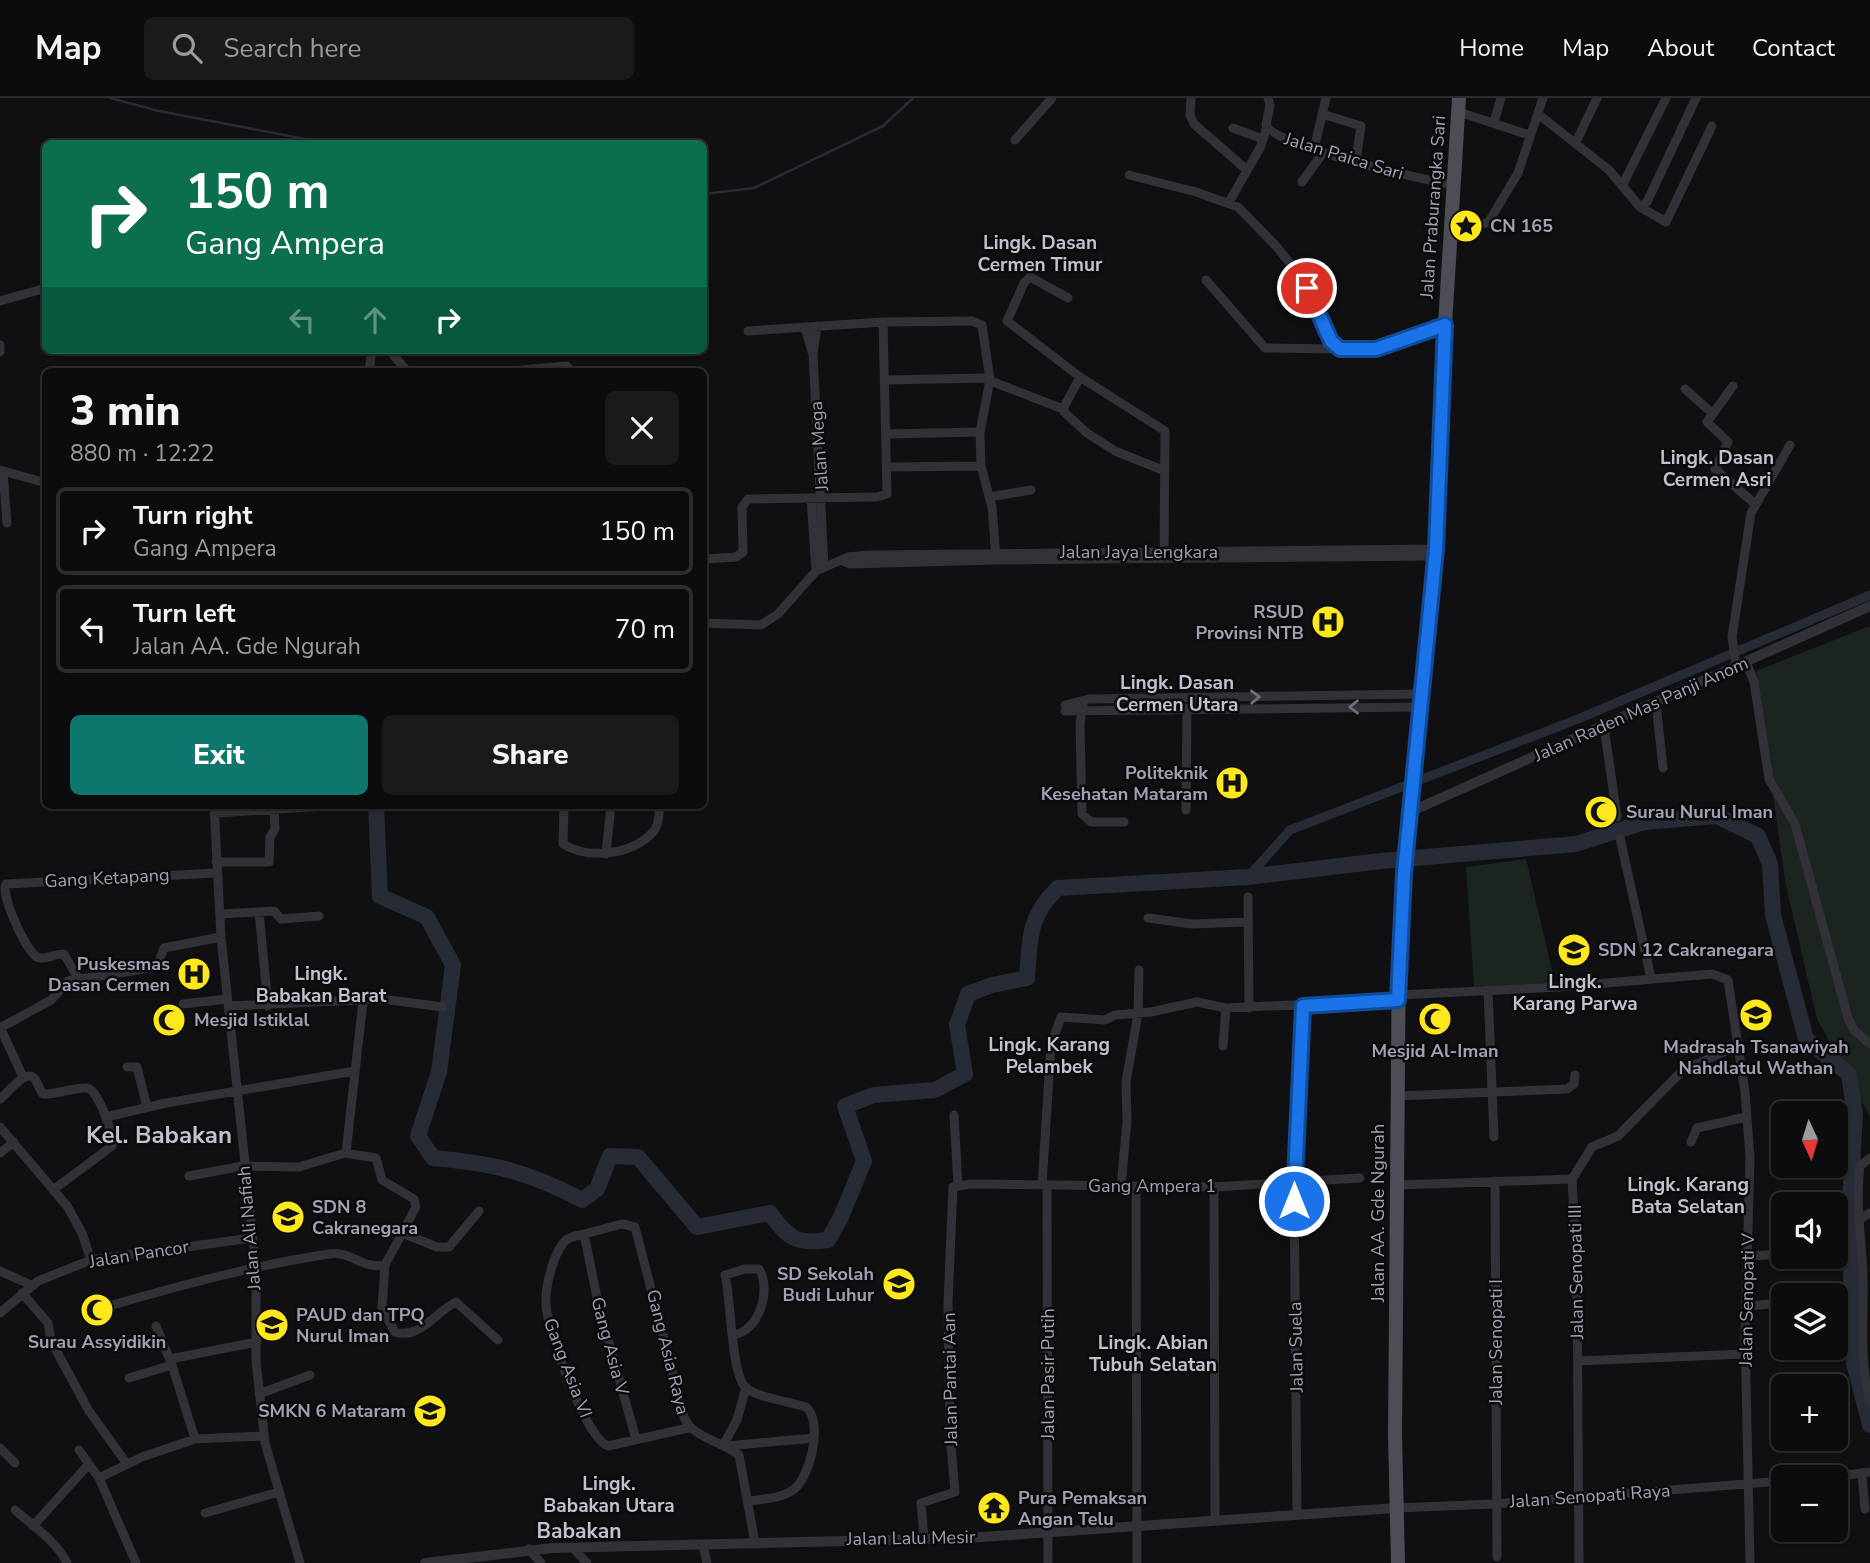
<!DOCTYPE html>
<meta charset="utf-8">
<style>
body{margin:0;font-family:"Nunito Sans",sans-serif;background:#1a1a1c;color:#f1f3f6;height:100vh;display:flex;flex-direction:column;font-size:26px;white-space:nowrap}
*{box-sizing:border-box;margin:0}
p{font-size:23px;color:#9a9b9e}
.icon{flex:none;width:38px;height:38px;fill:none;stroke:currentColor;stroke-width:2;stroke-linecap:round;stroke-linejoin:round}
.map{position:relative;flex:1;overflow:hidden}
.sheet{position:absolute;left:42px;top:270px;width:665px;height:441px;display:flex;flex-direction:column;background:#0c0c0e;border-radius:10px;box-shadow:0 2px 5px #0004,0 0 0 2px #2c2c2e}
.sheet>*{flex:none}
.top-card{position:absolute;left:42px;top:42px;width:665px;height:214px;border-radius:10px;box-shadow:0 2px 5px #0004,0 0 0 2px #2c2c2e;background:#0b6e4f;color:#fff;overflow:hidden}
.needle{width:46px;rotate:176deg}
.buttons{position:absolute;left:1771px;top:1003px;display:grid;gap:14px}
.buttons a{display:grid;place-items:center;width:77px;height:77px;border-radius:10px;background:#0c0c0e;box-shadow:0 2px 5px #0004,0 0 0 2px #2c2c2e;font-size:35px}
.pin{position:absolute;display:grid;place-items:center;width:60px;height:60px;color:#fff;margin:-30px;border:4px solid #fff;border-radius:50%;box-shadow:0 2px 7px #0007}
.me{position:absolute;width:77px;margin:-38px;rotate:0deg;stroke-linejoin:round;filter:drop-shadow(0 0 5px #0008)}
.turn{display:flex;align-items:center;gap:24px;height:147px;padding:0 28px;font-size:32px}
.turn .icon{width:91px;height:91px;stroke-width:2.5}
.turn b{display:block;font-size:49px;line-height:60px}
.lanes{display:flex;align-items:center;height:66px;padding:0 28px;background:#0003;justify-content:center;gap:35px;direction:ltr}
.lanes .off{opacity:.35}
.round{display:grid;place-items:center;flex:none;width:74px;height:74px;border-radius:10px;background:#1a1a1c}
.headline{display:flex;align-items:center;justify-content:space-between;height:119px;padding:0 28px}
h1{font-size:42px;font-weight:800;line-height:52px}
.action{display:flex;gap:14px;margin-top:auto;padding:14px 28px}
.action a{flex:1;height:80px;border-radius:10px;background:#0f766e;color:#fff;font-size:28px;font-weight:800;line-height:80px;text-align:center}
.action a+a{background:#1a1a1c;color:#f1f3f6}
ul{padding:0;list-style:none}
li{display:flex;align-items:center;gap:21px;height:88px;margin:0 14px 10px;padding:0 14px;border:4px solid #2c2c2e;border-radius:10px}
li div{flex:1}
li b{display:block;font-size:26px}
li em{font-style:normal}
header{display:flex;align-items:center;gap:42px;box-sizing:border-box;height:98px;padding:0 35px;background:#0c0c0e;border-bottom:2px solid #2c2c2e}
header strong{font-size:33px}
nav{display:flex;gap:38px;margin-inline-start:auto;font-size:24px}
.search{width:490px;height:63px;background:#1a1a1c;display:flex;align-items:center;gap:18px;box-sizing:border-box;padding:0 24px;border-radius:10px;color:#9a9b9e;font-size:26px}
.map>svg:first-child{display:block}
.green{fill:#1c241f}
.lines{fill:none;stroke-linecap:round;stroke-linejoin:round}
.stream{stroke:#262b36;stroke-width:2.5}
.canal{stroke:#262b36;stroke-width:9}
.river{stroke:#262b36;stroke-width:16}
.minor{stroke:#313137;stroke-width:9}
.tertiary{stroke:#313137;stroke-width:10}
.primary{stroke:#4d4d56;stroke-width:14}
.oneway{stroke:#6e6f7c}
.route-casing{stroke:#114b97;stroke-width:18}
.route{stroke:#1a73e8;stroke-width:12}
.labels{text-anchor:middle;stroke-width:5;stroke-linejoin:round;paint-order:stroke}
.street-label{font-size:18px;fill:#a0a1b4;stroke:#0b0b0c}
.poi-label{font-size:18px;font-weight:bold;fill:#a0a1b4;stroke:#0b0b0c;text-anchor:start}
.neighbourhood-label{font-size:19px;font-weight:bold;fill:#c1c2cf;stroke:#0b0b0c}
.quarter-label{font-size:21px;font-weight:bold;fill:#c1c2cf;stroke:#0b0b0c}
.district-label{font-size:24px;font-weight:bold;fill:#c1c2cf;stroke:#0b0b0c}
</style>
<header>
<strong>Map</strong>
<div class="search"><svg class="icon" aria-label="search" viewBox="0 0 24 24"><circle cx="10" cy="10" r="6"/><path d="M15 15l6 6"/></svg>Search here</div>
<nav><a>Home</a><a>Map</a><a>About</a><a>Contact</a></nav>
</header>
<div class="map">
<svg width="1870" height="1465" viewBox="0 0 1870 1465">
<rect width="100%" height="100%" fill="#101012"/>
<path class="green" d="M 1870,528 L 1870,1019 L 1817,921 L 1785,783 L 1756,573 Z
M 1526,761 L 1555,885 L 1474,889 L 1466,769 Z"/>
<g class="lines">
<path class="stream" d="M 110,0 L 159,13 L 331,46
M 704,96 L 754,90 L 883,28 L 913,0"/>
<path class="canal" d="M 1248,779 L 1290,732 L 1578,621 L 1870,497"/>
<path class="river" d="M 376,707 L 380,798 L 427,819 L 453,867 L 439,974 L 418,1038 L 433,1060 C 493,1065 529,1074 582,1102 L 597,1091 L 610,1058 L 638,1059 L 697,1129 L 770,1115 C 788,1140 796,1147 828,1142 L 841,1119 L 864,1063 L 845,1008 L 874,997 L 935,992 L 965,976 L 957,927 L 968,896 L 992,887 L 1027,880 C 1030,841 1028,818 1058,790 L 1248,779 L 1381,763 L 1576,746 L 1645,724 L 1717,718 L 1758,738 L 1770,766 L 1773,817 L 1806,941 L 1849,976 L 1855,1016 L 1849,1120 L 1854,1265 L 1870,1327"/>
<path class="minor" d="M 1191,0 L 1190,17 L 1194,26 L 1247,72
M 1268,0 L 1270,7 L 1266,27 C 1276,49 1425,82 1454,87
M 1459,14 L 1529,37
M 1322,16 L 1361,28 L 1356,63
M 1538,16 L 1609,72 L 1640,109 L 1666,124 L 1712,28
M 1494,24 L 1501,0
M 1233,30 L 1263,41
M 1015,42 L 1052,0
M 1576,44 L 1597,0
M 1314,51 L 1326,0
M 1129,77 L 1196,94 L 1238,109 L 1276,148 L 1301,179 L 1331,242 L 1338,250 L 1375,251 L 1445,227
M 1302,84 L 1323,55
M 1623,86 L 1666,0
M 1229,104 L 1260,50 L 1267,29
M 1640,109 L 1647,104 L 1696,0
M 1452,119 L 1478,126 L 1488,125 L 1518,75 L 1543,0
M 1206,182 L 1265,250 L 1339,251
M 1068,200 L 1030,179 L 1024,185 L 1007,223 L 1080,279 L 1165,333 L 1164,459
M 0,203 L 46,190
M 817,228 L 813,256 L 824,469
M 805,229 L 812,254
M 748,233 L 883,224 L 972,223 L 982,227 L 990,282 L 980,334 L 981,368 L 992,409 L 996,460
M 0,247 L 0,254
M 389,252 L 407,273
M 369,273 L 372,252
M 511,273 L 567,268 L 571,273
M 1080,279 L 1064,309 L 1064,314 L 1087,335 L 1115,353 L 1165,373
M 885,282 L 983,280 L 1063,311
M 1733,288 L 1707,324 L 1728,344 L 1715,371 L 1755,406
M 1685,291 L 1713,316
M 886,336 L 980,334
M 887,369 L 981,368
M 0,372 L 46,385
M 3,373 L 7,425
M 989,399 L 1031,392
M 811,400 L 816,473
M 704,461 L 736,459 L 743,454 L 742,409 L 748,401 L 877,399 L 887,396 L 883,224
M 843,463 L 850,466 L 996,462 L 1436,458
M 704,525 L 761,527 L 778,516 L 816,473 L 848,459 L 868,457 L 1436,451
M 1746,564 L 1754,584 L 1769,681 L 1795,726 L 1848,920 L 1854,932 L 1870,946
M 1736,568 L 1732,539 L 1751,415 L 1790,347
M 1656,605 L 1663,670
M 1083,606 L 1080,626 L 1082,716 L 1091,724 L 1124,724
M 1065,607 L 1089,601 L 1422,596
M 1065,613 L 1422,609
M 1604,628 L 1617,719
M 214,707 L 221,839 L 256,1169 L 256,1263 L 265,1345 L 300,1465
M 564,707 L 563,746 C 589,762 633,757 654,733 C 659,727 659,715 660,707
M 1186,712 L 1187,610
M 215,715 L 342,707
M 1620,740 L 1651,880
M 606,756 L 611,707
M 216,764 L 269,764 L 270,739 L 275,731 L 274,707
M 1248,799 L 1249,910
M 259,814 L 268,908
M 220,816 L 274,813 L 281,821 L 319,818
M 1148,820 L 1192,826 L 1248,824
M 78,880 L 64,856 C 56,855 44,863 37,859 C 26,853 0,796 6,786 L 216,775
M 1488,892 L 1494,1039
M 1398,897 L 1560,889 L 1712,876 L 1728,882 L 1745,994 L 1750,1059 L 1745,1236 L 1750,1465
M 183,906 L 227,901
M 228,908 L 382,901 L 443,909
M 0,929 L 23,979
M 0,930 L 51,902 L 68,883 L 157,869 L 164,850 L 221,839
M 1223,948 L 1226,910
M 127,969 L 137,969 L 147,1009
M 1396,998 L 1567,991 L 1574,986 L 1575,977
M 0,1001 C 7,996 25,971 34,980 C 38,984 39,992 43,996 C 57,997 73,989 87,990 C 98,991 114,1037 112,1048 L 53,1092
M 954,1017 L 958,1087
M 106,1019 L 166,1005 L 355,973
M 0,1029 L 67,1108 L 82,1135 L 91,1162
M 1691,1044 L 1697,1030 L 1746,1019
M 0,1055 L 14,1044
M 346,1055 L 363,903
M 1870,1060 L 1860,1068 C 1855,1106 1862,1142 1863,1180 C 1864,1222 1859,1262 1870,1304
M 1572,1081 L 1592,1049 L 1618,1038 L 1683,972 L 1738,948
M 1495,1083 L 1497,1459
M 1042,1087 L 1051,947 L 1061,919 L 1105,922 L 1115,917 L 1151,914 L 1197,904 L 1226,910 L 1398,902
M 1399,1087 L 1572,1081 L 1577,1178 L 1579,1465
M 1047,1088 L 1048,1465
M 1121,1089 L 1127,1023 L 1126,984 L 1138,916 L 1139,872
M 1136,1089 L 1137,1465
M 1214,1089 L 1215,1421
M 1858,1122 L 1870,1115
M 402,1135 L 437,1149 L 449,1149 L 479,1113
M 584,1136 L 622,1126 L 635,1129 L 684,1319 C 692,1340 722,1343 739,1357 L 755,1445
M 1749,1158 L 1783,1156
M 385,1167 L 382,1210 L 395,1234 C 420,1242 436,1213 456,1204 L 498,1242
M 0,1173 L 31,1187
M 22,1195 L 48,1225 L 51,1243 L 89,1313 L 127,1366
M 109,1208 C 182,1187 255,1167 329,1156 C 350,1152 363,1172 385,1167 L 416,1109 L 414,1101 L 382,1082 L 376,1060 L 345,1055 L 299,1069 L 243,1068 L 189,1078
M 1746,1208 L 1783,1205
M 0,1215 L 38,1183 L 91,1162 L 252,1140
M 156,1228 L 172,1267 L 195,1341
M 733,1237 C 759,1234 772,1192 759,1171 L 745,1171 L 725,1177 C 731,1200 731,1274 745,1289 C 754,1299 792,1304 806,1309 C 824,1324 810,1380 793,1392 C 782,1400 763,1401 750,1403
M 170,1261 L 257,1244
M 1578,1263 L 1745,1256
M 129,1280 L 172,1267
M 259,1296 L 310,1277
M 636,1341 L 599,1209 L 584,1136 C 577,1138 569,1138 564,1144 C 553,1157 545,1189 546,1206 C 547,1231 585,1340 608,1348 L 688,1330
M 724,1346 L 737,1322 L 746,1289
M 727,1348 L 814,1340
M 0,1350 L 15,1365
M 79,1352 L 99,1380 L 136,1465
M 1862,1377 L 1865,1411
M 1831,1379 L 1870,1374
M 99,1380 L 142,1359 L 195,1341 L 264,1338
M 1397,1410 L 1493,1406 L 1783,1383
M 15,1412 C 33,1428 57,1444 67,1465
M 205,1415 L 279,1394
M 1297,1415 L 1294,1083 L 1303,908
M 33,1428 L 89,1366
M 924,1441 L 921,1405 L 955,1394 L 950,1336 L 948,1205 L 953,1089 L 971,1086 L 1214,1089 L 1360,1080
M 703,1448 L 707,1465
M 572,1449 L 587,1465
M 529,1451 L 541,1465"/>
<path class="tertiary" d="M 1412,713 L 1870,508
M 425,1465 L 552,1450 L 967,1440 L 1397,1410"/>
<path class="primary" d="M 1398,1465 L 1395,1337 L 1399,844 L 1436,451 L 1445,227 L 1459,0"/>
</g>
<defs><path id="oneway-chevron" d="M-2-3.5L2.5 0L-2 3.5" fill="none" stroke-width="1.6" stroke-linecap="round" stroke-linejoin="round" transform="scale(1.75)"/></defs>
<g class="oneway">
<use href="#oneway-chevron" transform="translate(1255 599) rotate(-1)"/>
<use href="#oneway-chevron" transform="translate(1354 609) rotate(180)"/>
</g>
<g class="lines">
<defs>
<path id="route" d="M 1294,1103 L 1303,908 L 1398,902 L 1404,775 L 1436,451 L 1445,227 L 1376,251 L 1340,251 L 1331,243 L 1307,190"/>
</defs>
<use href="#route" class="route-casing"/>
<use href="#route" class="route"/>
</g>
<defs>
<symbol id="sight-disc" viewBox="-11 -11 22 22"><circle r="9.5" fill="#fee71b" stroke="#0b0b0c"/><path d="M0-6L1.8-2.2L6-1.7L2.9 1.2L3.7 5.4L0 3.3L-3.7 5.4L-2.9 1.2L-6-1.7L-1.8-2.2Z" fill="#111"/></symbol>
<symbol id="hospital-disc" viewBox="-11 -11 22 22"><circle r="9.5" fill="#fee71b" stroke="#0b0b0c"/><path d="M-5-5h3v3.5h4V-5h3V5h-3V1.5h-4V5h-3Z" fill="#111"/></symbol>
<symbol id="mosque-disc" viewBox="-11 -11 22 22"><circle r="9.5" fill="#fee71b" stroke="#0b0b0c"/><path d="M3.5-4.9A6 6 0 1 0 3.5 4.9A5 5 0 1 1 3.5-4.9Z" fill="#111"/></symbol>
<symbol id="school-disc" viewBox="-11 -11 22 22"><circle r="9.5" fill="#fee71b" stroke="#0b0b0c"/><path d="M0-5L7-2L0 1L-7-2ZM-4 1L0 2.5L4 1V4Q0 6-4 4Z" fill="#111"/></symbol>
<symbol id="temple-disc" viewBox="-11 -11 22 22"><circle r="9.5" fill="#fee71b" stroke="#0b0b0c"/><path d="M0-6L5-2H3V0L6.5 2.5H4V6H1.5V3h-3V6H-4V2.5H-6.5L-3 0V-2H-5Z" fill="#111"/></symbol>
</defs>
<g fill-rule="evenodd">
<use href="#sight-disc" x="1447" y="109" width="38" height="38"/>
<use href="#hospital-disc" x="1309" y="505" width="38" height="38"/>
<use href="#hospital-disc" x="1213" y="666" width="38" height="38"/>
<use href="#mosque-disc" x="1582" y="695" width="38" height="38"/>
<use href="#school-disc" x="1555" y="833" width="38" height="38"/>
<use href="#hospital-disc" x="175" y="857" width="38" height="38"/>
<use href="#school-disc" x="1737" y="898" width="38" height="38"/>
<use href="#mosque-disc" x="1416" y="902" width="38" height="38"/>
<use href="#mosque-disc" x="150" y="903" width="38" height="38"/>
<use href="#school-disc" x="269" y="1100" width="38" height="38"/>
<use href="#school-disc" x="880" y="1167" width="38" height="38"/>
<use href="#mosque-disc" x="78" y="1193" width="38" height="38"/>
<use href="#school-disc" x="253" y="1208" width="38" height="38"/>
<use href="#school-disc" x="411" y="1294" width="38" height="38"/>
<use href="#temple-disc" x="975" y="1391" width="38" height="38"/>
</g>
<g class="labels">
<g class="street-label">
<text transform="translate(1344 58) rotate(17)" y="6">Jalan Paica Sari</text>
<text transform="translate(1433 109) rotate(-86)" y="6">Jalan Praburangka Sari</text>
<text transform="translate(819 348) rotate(-94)" y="6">Jalan Mega</text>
<text x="1139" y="460">Jalan Jaya Lengkara</text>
<text transform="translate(1641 611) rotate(-24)" y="6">Jalan Raden Mas Panji Anom</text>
<text transform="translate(107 780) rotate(-3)" y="6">Gang Ketapang</text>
<text x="1152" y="1094">Gang Ampera 1</text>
<text transform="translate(1378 1115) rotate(-90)" y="6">Jalan AA. Gde Ngurah</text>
<text transform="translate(249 1130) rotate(-95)" y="6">Jalan Ali Nafiah</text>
<text transform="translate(139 1156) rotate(-9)" y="6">Jalan Pancor</text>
<text transform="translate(1576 1174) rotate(-91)" y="6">Jalan Senopati III</text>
<text transform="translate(1747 1202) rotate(-89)" y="6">Jalan Senopati V</text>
<text transform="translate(1496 1244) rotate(-90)" y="6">Jalan Senopati I</text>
<text transform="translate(610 1248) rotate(75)" y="6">Gang Asia V</text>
<text transform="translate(1296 1249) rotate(-91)" y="6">Jalan Suela</text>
<text transform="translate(668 1254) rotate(76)" y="6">Gang Asia Raya</text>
<text transform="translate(568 1270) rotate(69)" y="6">Gang Asia VI</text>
<text transform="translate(1048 1276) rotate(-90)" y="6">Jalan Pasir Putih</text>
<text transform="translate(950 1281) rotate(-91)" y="6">Jalan Pantai Aan</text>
<text transform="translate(1590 1398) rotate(-4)" y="6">Jalan Senopati Raya</text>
<text transform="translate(911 1440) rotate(-1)" y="6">Jalan Lalu Mesir</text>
</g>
<g class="poi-label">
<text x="1490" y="134">CN 165</text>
<text x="1304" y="520" text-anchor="end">RSUD<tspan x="1304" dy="21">Provinsi NTB</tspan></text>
<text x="1208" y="681" text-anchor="end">Politeknik<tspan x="1208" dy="21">Kesehatan Mataram</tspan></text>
<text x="1626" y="720">Surau Nurul Iman</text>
<text x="1598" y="858">SDN 12 Cakranegara</text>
<text x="170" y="872" text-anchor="end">Puskesmas<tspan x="170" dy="21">Dasan Cermen</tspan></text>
<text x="194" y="928">Mesjid Istiklal</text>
<text x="1756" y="955" text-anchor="middle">Madrasah Tsanawiyah<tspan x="1756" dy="21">Nahdlatul Wathan</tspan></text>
<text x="1435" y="959" text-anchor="middle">Mesjid Al-Iman</text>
<text x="312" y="1115">SDN 8<tspan x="312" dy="21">Cakranegara</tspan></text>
<text x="874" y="1182" text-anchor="end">SD Sekolah<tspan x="874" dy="21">Budi Luhur</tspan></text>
<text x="296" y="1223">PAUD dan TPQ<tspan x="296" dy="21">Nurul Iman</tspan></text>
<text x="97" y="1250" text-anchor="middle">Surau Assyidikin</text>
<text x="406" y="1319" text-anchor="end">SMKN 6 Mataram</text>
<text x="1018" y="1406">Pura Pemaksan<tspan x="1018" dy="21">Angan Telu</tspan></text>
</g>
<g class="neighbourhood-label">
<text x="1040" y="151">Lingk. Dasan<tspan x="1040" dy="22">Cermen Timur</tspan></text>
<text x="1717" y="366">Lingk. Dasan<tspan x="1717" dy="22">Cermen Asri</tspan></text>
<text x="1177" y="591">Lingk. Dasan<tspan x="1177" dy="22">Cermen Utara</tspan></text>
<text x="321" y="882">Lingk.<tspan x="321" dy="22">Babakan Barat</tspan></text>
<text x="1575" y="890">Lingk.<tspan x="1575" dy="22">Karang Parwa</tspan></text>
<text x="1049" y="953">Lingk. Karang<tspan x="1049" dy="22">Pelambek</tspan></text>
<text x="1688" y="1093">Lingk. Karang<tspan x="1688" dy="22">Bata Selatan</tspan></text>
<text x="1153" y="1251">Lingk. Abian<tspan x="1153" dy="22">Tubuh Selatan</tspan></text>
<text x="609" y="1392">Lingk.<tspan x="609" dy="22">Babakan Utara</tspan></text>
</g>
<g class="quarter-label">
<text x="579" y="1440">Babakan</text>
</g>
<g class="district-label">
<text x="159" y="1045">Kel. Babakan</text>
</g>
</g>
</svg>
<div class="buttons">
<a><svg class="needle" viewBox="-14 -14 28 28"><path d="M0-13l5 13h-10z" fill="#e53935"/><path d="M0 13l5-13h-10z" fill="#9a9b9e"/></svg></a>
<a><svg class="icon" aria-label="sound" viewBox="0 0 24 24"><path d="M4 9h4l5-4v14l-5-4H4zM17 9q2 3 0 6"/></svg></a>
<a><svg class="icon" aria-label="layers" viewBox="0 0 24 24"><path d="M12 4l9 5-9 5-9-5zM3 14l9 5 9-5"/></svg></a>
<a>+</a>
<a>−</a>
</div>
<div class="pin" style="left:1307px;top:190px;background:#d93025"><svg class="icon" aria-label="arrive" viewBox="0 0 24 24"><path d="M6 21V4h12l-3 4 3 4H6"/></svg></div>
<svg class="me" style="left:1294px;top:1103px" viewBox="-20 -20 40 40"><circle r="17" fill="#1a73e8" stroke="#fff" stroke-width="3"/><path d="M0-11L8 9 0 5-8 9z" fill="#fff"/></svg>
<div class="top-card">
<div class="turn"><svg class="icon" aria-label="right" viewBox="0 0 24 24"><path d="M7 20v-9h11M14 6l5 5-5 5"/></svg><div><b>150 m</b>Gang Ampera</div></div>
<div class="lanes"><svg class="icon off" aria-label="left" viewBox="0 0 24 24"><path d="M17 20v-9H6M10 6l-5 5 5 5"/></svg><svg class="icon off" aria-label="ahead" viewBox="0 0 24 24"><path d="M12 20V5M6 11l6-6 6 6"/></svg><svg class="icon" aria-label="right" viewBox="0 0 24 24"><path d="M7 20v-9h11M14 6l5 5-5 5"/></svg></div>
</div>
<section class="sheet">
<div class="headline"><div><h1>3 min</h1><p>880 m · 12:22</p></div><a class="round"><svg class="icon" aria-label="close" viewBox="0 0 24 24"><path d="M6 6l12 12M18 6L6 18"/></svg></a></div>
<ul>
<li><svg class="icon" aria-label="right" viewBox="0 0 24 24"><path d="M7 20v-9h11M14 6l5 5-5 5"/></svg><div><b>Turn right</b><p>Gang Ampera</p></div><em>150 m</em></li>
<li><svg class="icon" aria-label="left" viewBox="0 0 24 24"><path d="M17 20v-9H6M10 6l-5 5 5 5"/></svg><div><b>Turn left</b><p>Jalan AA. Gde Ngurah</p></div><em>70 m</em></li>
</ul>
<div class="action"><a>Exit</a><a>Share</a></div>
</section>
</div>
